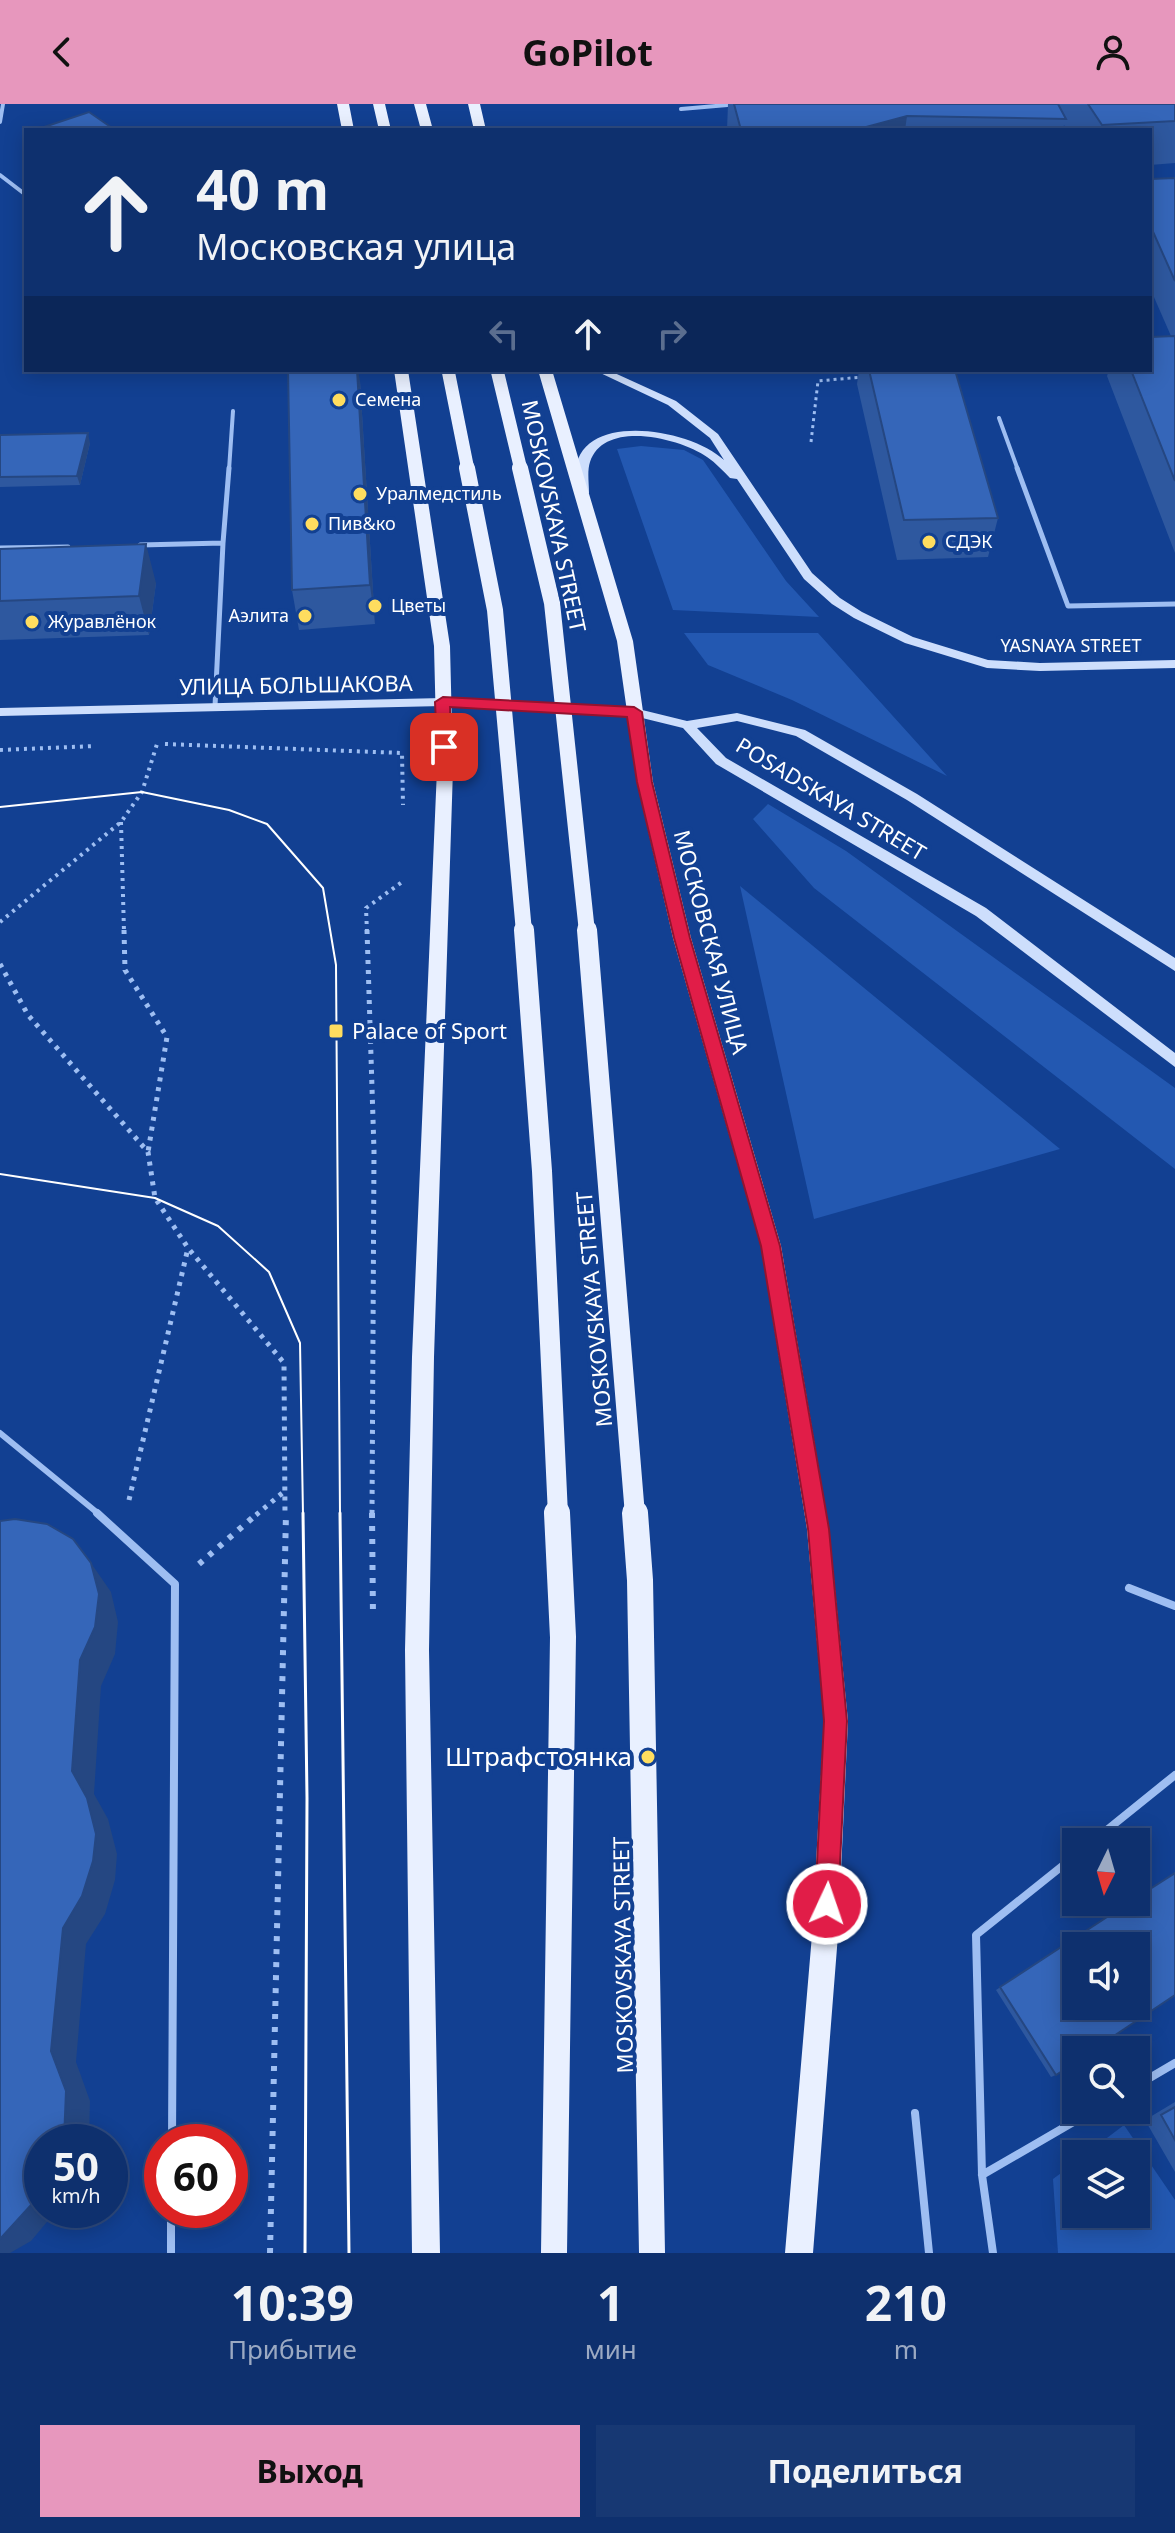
<!DOCTYPE html>
<html lang="ru">
<meta charset="utf-8">
<style>
body{margin:0;font-family:"Noto Sans",sans-serif;background:#173873;color:#f1f3f6;height:100vh;display:flex;flex-direction:column;font-size:30px;white-space:nowrap}
*{box-sizing:border-box;margin:0}
p{font-size:26px;color:#9ba9c2}
.icon{flex:none;width:44px;height:44px;fill:none;stroke:currentColor;stroke-width:2;stroke-linecap:round;stroke-linejoin:round}
.map{position:relative;height:2149px;overflow:hidden}
.sheet{display:flex;flex-direction:column;background:#0e306e;flex:1}
.sheet>*{flex:none}
.banner{position:absolute;left:24px;top:24px;width:1128px;height:244px;border-radius:0px;box-shadow:0 4px 20px #0003,0 0 0 2px #2e4b81;background:#0e306e;color:#f1f3f6;overflow:hidden}
.needle{width:52px;rotate:185deg}
.buttons{position:absolute;left:1062px;top:1724px;display:grid;gap:16px}
.buttons a{display:grid;place-items:center;width:88px;height:88px;border-radius:0px;background:#0e306e;box-shadow:0 4px 20px #0003,0 0 0 2px #2e4b81;font-size:40px}
.speed{position:absolute;left:24px;top:2020px;display:flex;gap:16px;font-size:40px;font-weight:700;text-align:center}
.speed>*{display:grid;place-content:center;width:104px;height:104px;border-radius:50%;background:#0e306e;box-shadow:0 4px 20px #0003,0 0 0 2px #2e4b81;line-height:1}
.speed small{font-size:20px;font-weight:400}
.speed .limit{border:12px solid #d22;background:#fff;color:#111}
.pin{position:absolute;display:grid;place-items:center;width:68px;height:68px;color:#fff;margin:-34px;border-radius:16px;box-shadow:0 4px 12px #0006}
.me{position:absolute;width:88px;margin:-44px;rotate:3deg;stroke-linejoin:round;filter:drop-shadow(0 0 6px #0008)}
.turn{display:flex;align-items:center;gap:28px;height:168px;padding:0 40px;font-size:36px}
.turn .icon{width:104px;height:104px;stroke-width:2.5}
.turn b{display:block;font-size:56px;line-height:68px}
.lanes{display:flex;align-items:center;height:76px;padding:0 40px;background:#0003;justify-content:center;gap:40px;direction:ltr}
.lanes .off{opacity:.35}
.eta{display:flex;justify-content:space-evenly;align-items:center;height:136px;text-align:center}
.eta b{font-size:48px;font-weight:700;line-height:56px}
.action{display:flex;gap:16px;margin-top:auto;padding:16px 40px}
.action a{flex:1;height:92px;border-radius:0px;background:#e797bd;color:#111;font-size:32px;font-weight:700;line-height:92px;text-align:center}
.action a+a{background:#173873;color:#f1f3f6}
header{display:flex;justify-content:space-between;align-items:center;height:104px;padding:0 40px;background:#e797bd;color:#111;font-size:36px;font-weight:700}
.map>svg:first-child{display:block}
.green{fill:#2358b1}
.lines{fill:none;stroke-linecap:round;stroke-linejoin:round}
.path-far3{stroke:#9ebef2;stroke-width:3;stroke-dasharray:3 4;stroke-linecap:butt}
.path-far2{stroke:#9ebef2;stroke-width:4;stroke-dasharray:3 5;stroke-linecap:butt}
.path-far1{stroke:#9ebef2;stroke-width:5;stroke-dasharray:4 6;stroke-linecap:butt}
.path{stroke:#9ebef2;stroke-width:6;stroke-dasharray:5 8;stroke-linecap:butt}
.lane-far3{stroke:#9ebef2;stroke-width:4}
.lane-far2{stroke:#9ebef2;stroke-width:5}
.lane-far1{stroke:#9ebef2;stroke-width:6}
.lane{stroke:#9ebef2;stroke-width:8}
.secondary{fill:#cddefc;fill-rule:evenodd}
.primary{fill:#e9f0ff;fill-rule:evenodd}
.tram-far1{stroke:#fff;stroke-width:2}
.tram{stroke:#fff;stroke-width:3}
.primary-bridge-far3{stroke:#e9f0ff;stroke-width:13}
.primary-bridge-far2{stroke:#e9f0ff;stroke-width:16}
.primary-bridge-far1{stroke:#e9f0ff;stroke-width:20}
.primary-bridge{stroke:#e9f0ff;stroke-width:26}
.wall{fill:#2e589f}
.shaded-wall{fill:#254782}
.building{fill:#3566b9;stroke:#254782;stroke-width:2;fill-rule:evenodd}
.route{fill:#e11d48;stroke:#92132f;stroke-width:2}
.poi-dot{fill:#ffdd5f;stroke:#124092;stroke-width:3}
.labels{text-anchor:middle;stroke-width:8;stroke-linejoin:round;paint-order:stroke}
.far-poi-label{font-size:18px;fill:#fff;stroke:#124092;text-anchor:start}
.far-street-label{font-size:18px;fill:#fff;stroke:#124092}
.street-label{font-size:22px;fill:#fff;stroke:#124092}
.poi-label{font-size:22px;fill:#fff;stroke:#124092;text-anchor:start}
.near-poi-label{font-size:26px;fill:#fff;stroke:#124092;text-anchor:end}
</style>
<header><svg class="icon" aria-label="back" viewBox="0 0 24 24"><path d="M15 5l-7 7 7 7"/></svg>GoPilot<svg class="icon" aria-label="person" viewBox="0 0 24 24"><circle cx="12" cy="8" r="4"/><path d="M4 21q1-7 8-7t8 7"/></svg></header>
<div class="map">
<svg width="1175" height="2149" viewBox="0 0 1175 2149">
<rect width="100%" height="100%" fill="#124092"/>
<path class="green" d="M 641,342 L 684,346 L 703,356 L 786,477 L 819,513 L 673,506 L 617,345 Z
M 684,529 L 818,529 L 947,672 L 792,596 L 708,561 Z
M 768,700 L 846,747 L 1175,984 L 1175,1065 L 814,784 L 753,715 Z
M 740,782 L 1060,1045 L 814,1115 Z
M 1124,2021 L 1175,2096 L 1175,2149 L 1058,2149 L 1053,2075 L 1076,2058 L 1076,2110 L 1136,2110 L 1136,2050 L 1086,2050 Z"/>
<g class="lines">
<path class="path-far3" d="M 811,338 L 818,277 L 863,273"/>
<path class="path-far2" d="M 165,640 L 402,649 L 403,701
M 0,646 L 95,642
M 121,718 L 124,828
M 0,818 L 121,718 L 142,688 L 157,640
M 367,828 L 366,804 L 402,778"/>
<path class="path-far1" d="M 124,826 L 125,866 L 167,933 L 148,1048
M 367,826 L 374,1047 L 372,1411
M 0,860 L 28,911 L 148,1048 L 155,1094 L 188,1144 L 284,1259 L 285,1411
M 129,1396 L 188,1144
M 256,1411 L 286,1386"/>
<path class="path" d="M 372,1409 L 373,1513
M 199,1460 L 258,1409
M 270,2149 L 286,1409"/>
<path class="lane-far3" d="M 681,5 L 739,0
M 0,18 L 3,0
M 0,71 L 26,91
M 999,314 L 1018,366
M 229,366 L 233,307"/>
<path class="lane-far2" d="M 1017,364 L 1068,502 L 1175,500
M 223,439 L 229,364
M 140,441 L 223,439 L 215,602
M 0,444 L 68,443"/>
<path class="lane-far1" d="M 0,1329 L 100,1411"/>
<path class="lane" d="M 97,1409 L 175,1480 L 172,2038
M 1129,1484 L 1175,1502
M 1092,1738 L 1175,1671
M 1136,1982 L 1175,1959
M 915,2009 L 929,2149
M 982,2071 L 1094,2006
M 171,2106 L 171,2149
M 993,2149 L 982,2071 L 976,1831 L 1076,1751"/>
<path class="secondary" d="M 594,266 L 608,266 L 676,297 L 718,330 L 812,469 L 840,494 L 862,508 L 913,533 L 988,556 L 1040,559 L 1175,556 L 1175,564 L 1040,567 L 987,564 L 905,539 L 854,514 L 832,500 L 804,475 L 737,375 L 730,374 C 723,367 716,359 707,353 C 680,334 604,315 590,358 C 587,367 589,379 589,389 L 579,391 C 553,304 684,319 724,356 L 710,334 L 668,301 Z
M 443,594 L 634,604 L 687,617 L 737,609 L 805,626 L 917,690 L 1175,854 L 1175,867 L 907,696 L 796,632 L 737,617 L 697,624 L 726,654 L 986,804 L 1175,949 L 1175,963 L 976,812 L 716,660 L 683,624 L 634,612 L 443,602 L 0,612 L 0,604 Z"/>
<path class="primary" d="M 337,0 L 349,0 L 354,26 L 342,26 Z
M 373,0 L 385,0 L 391,26 L 379,26 Z
M 414,0 L 426,0 L 433,26 L 421,26 Z
M 468,0 L 480,0 L 486,26 L 474,26 Z
M 394,266 L 408,266 L 450,542 L 453,665 L 434,1253 L 429,1546 L 440,2149 L 412,2149 L 405,1546 L 412,1253 L 437,665 L 434,542 Z
M 538,266 L 552,266 L 633,537 L 653,678 L 691,834 L 781,1142 L 829,1425 L 848,1617 L 838,1831 L 813,2149 L 785,2149 L 812,1831 L 824,1617 L 807,1425 L 761,1142 L 673,834 L 637,678 L 617,537 Z"/>
<path class="tram-far1" d="M 0,703 L 142,688 L 229,706 L 267,720 L 323,784 L 336,861 L 340,1411
M 0,1070 L 155,1094 L 218,1122 L 269,1168 L 300,1239 L 303,1411"/>
<path class="tram" d="M 303,1409 L 307,1694 L 305,2149
M 340,1409 L 349,2149"/>
<path class="primary-bridge-far3" d="M 448,266 L 468,366
M 497,266 L 521,366"/>
<path class="primary-bridge-far2" d="M 467,364 L 495,506 L 524,828
M 520,364 L 552,499 L 587,828"/>
<path class="primary-bridge-far1" d="M 524,826 L 542,1067 L 558,1411
M 587,826 L 635,1411"/>
<path class="primary-bridge" d="M 635,1409 L 640,1476 L 652,2149
M 554,2149 L 563,1533 L 557,1409"/>
</g>
<path class="wall" d="M 728,0 L 1175,0 L 1175,59 L 1150,61 L 1150,26 L 1067,26 L 1064,21 L 1063,26 L 727,26 Z
M 1175,74 L 1175,449 L 1107,272 L 1109,266 L 1150,266 L 1171,232 L 1150,184 L 1150,75 Z
M 859,266 L 955,266 L 998,414 L 988,453 L 897,456 L 857,280 Z
M 360,277 L 375,520 L 299,526 L 292,486 Z
M 0,331 L 90,339 L 80,381 L 0,383 Z
M 0,445 L 156,479 L 149,531 L 0,536 Z
M 1130,1798 L 1056,1971 L 1051,1973 L 996,1886 Z
M 1175,1998 L 1175,2068 L 1145,2016 Z"/>
<path class="shaded-wall" d="M 907,12 L 905,26 L 855,26 Z
M 357,266 L 358,266 L 360,277 L 375,520 L 370,481 Z
M 88,329 L 90,339 L 80,381 L 77,372 Z
M 146,440 L 156,479 L 149,531 L 139,492 Z
M 91,1459 L 111,1488 L 118,1518 L 115,1550 L 101,1582 L 94,1690 L 108,1715 L 117,1750 L 115,1776 L 105,1810 L 86,1840 L 76,1958 L 90,1997 L 89,2038 L 63,2038 L 51,1947 L 80,1556 Z
M 42,2089 L 42,2106 L 57,2106 L 31,2137 L 10,2149 L 0,2149 L 0,2135 Z"/>
<path class="building" d="M 734,0 L 1058,0 L 1066,15 L 907,12 L 855,26 L 741,26 Z
M 1088,0 L 1175,0 L 1175,17 L 1102,21 Z
M 89,8 L 115,26 L 35,26 Z
M 1175,74 L 1175,177 L 1150,121 L 1150,75 Z
M 1175,232 L 1175,377 L 1131,266 L 1150,266 L 1150,233 Z
M 288,266 L 357,266 L 370,481 L 292,486 Z
M 869,266 L 955,266 L 998,414 L 904,416 Z
M 88,329 L 77,372 L 0,373 L 0,331 Z
M 146,440 L 139,492 L 0,497 L 0,445 Z
M 15,1415 L 47,1420 L 73,1435 L 91,1459 L 99,1490 L 95,1523 L 80,1556 L 72,1667 L 87,1694 L 96,1730 L 93,1757 L 82,1792 L 63,1824 L 51,1947 L 66,1987 L 64,2036 L 63,2038 L 42,2038 L 42,2089 L 0,2135 L 0,1417 Z
M 1175,1769 L 1175,1891 L 1093,1946 L 1076,1946 L 1076,1958 L 1056,1971 L 1000,1883 L 1130,1798 L 1136,1798 L 1136,1794 ZM 1076,1842 L 1136,1842 L 1136,1902 L 1076,1902 Z
M 1175,2003 L 1175,2036 L 1161,2011 Z"/>
<path class="route" d="M 443,593 L 634,603 L 642,608 L 652,678 L 690,834 L 780,1142 L 829,1425 L 847,1617 L 838,1800 L 835,1808 L 827,1812 L 818,1808 L 815,1800 L 824,1617 L 808,1425 L 761,1142 L 674,834 L 637,678 L 627,613 L 450,603 L 451,643 L 444,648 L 437,643 L 435,598 Z"/>
<g class="poi-dot">
<circle cx="339" cy="296" r="8"/>
<circle cx="360" cy="390" r="8"/>
<circle cx="312" cy="420" r="8"/>
<circle cx="929" cy="438" r="8"/>
<circle cx="375" cy="502" r="8"/>
<circle cx="305" cy="512" r="8"/>
<circle cx="32" cy="518" r="8"/>
<rect x="328" y="919" width="16" height="16" rx="4"/>
<circle cx="648" cy="1653" r="8"/>
</g>
<g class="labels">
<g class="far-poi-label">
<text x="355" y="302">Семена</text>
<text x="376" y="396">Уралмедстиль</text>
<text x="328" y="426">Пив&amp;ко</text>
<text x="945" y="444">СДЭК</text>
<text x="391" y="508">Цветы</text>
<text x="289" y="518" text-anchor="end">Аэлита</text>
<text x="48" y="524">Журавлёнок</text>
</g>
<g class="far-street-label">
<text x="1071" y="548">YASNAYA STREET</text>
</g>
<g class="street-label">
<text transform="translate(554 412) rotate(78)" y="8">MOSKOVSKAYA STREET</text>
<text transform="translate(296 581) rotate(-1)" y="8">УЛИЦА БОЛЬШАКОВА</text>
<text transform="translate(831 695) rotate(31)" y="8">POSADSKAYA STREET</text>
<text transform="translate(711 838) rotate(75)" y="8">МОСКОВСКАЯ УЛИЦА</text>
<text transform="translate(594 1205) rotate(-95)" y="8">MOSKOVSKAYA STREET</text>
<text transform="translate(623 1851) rotate(-91)" y="8">MOSKOVSKAYA STREET</text>
</g>
<g class="poi-label">
<text x="352" y="935">Palace of Sport</text>
</g>
<g class="near-poi-label">
<text x="632" y="1662">Штрафстоянка</text>
</g>
</g>
</svg>
<div class="buttons">
<a><svg class="needle" viewBox="-14 -14 28 28"><path d="M0-13l5 13h-10z" fill="#e53935"/><path d="M0 13l5-13h-10z" fill="#9ba9c2"/></svg></a>
<a><svg class="icon" aria-label="sound" viewBox="0 0 24 24"><path d="M4 9h4l5-4v14l-5-4H4zM17 9q2 3 0 6"/></svg></a>
<a><svg class="icon" aria-label="search" viewBox="0 0 24 24"><circle cx="10" cy="10" r="6"/><path d="M15 15l6 6"/></svg></a>
<a><svg class="icon" aria-label="layers" viewBox="0 0 24 24"><path d="M12 4l9 5-9 5-9-5zM3 14l9 5 9-5"/></svg></a>
</div>
<div class="speed"><div>50<small>km/h</small></div><div class="limit">60</div></div>
<div class="pin" style="left:444px;top:643px;background:#d93025"><svg class="icon" aria-label="arrive" viewBox="0 0 24 24"><path d="M6 21V4h12l-3 4 3 4H6"/></svg></div>
<svg class="me" style="left:827px;top:1800px" viewBox="-20 -20 40 40"><circle r="17" fill="#e11d48" stroke="#fff" stroke-width="3"/><path d="M0-11L8 9 0 5-8 9z" fill="#fff"/></svg>
<div class="banner">
<div class="turn"><svg class="icon" aria-label="ahead" viewBox="0 0 24 24"><path d="M12 20V5M6 11l6-6 6 6"/></svg><div><b>40 m</b>Московская улица</div></div>
<div class="lanes"><svg class="icon off" aria-label="left" viewBox="0 0 24 24"><path d="M17 20v-9H6M10 6l-5 5 5 5"/></svg><svg class="icon" aria-label="ahead" viewBox="0 0 24 24"><path d="M12 20V5M6 11l6-6 6 6"/></svg><svg class="icon off" aria-label="right" viewBox="0 0 24 24"><path d="M7 20v-9h11M14 6l5 5-5 5"/></svg></div>
</div>
</div>
<section class="sheet">
<div class="eta">
<div><b>10:39</b><p>Прибытие</p></div>
<div><b>1</b><p>мин</p></div>
<div><b>210</b><p>m</p></div>
</div>
<div class="action"><a>Выход</a><a>Поделиться</a></div>
</section>
